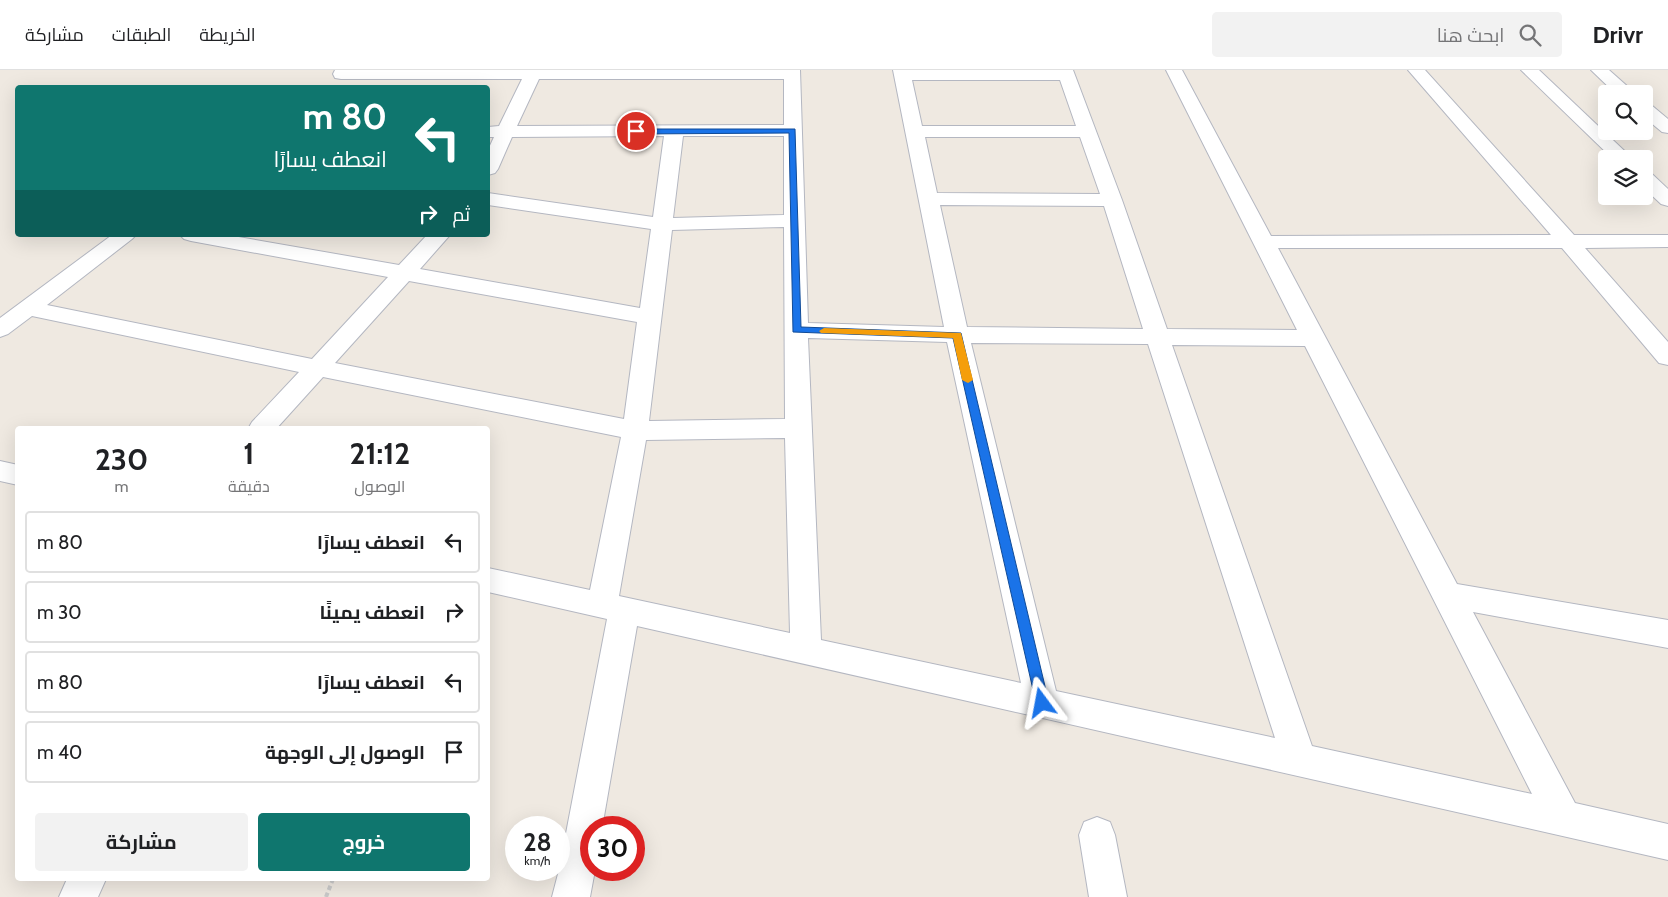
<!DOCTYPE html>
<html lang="ar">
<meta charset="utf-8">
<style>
body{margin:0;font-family:Cabin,Cairo,sans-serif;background:#f2f2f2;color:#202124;direction:rtl;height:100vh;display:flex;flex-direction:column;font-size:19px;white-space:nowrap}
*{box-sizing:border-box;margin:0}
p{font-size:16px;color:#757577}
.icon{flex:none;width:28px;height:28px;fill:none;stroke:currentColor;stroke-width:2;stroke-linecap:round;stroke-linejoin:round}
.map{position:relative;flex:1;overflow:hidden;direction:ltr}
.drawer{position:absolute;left:15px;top:356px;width:475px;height:455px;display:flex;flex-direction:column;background:#fff;border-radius:5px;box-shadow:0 5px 20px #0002;direction:rtl}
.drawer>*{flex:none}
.guide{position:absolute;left:15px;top:15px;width:475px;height:152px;border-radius:5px;box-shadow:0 5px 20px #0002;direction:rtl;background:#0f766e;color:#fff;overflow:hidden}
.controls{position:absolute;left:1598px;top:15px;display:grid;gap:10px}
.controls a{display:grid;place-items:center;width:55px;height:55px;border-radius:5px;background:#fff;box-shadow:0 5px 20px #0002;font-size:25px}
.speed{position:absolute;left:505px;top:746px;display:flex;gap:10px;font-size:25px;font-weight:700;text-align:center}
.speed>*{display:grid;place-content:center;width:65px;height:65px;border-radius:50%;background:#fff;box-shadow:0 5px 20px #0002;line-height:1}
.speed small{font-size:12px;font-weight:400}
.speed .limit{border:8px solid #d22;background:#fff;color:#111}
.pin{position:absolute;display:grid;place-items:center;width:42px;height:42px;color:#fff;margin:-21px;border:2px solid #fff;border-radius:50%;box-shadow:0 1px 5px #0007}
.me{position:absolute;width:55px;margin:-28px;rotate:347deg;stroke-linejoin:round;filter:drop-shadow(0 0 4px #0008)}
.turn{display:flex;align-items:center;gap:18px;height:105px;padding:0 20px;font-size:22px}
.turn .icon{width:65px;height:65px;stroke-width:2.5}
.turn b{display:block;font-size:35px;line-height:42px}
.then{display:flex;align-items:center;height:48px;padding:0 20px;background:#0003;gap:10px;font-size:19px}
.eta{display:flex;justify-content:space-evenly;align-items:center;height:85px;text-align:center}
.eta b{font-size:30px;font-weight:700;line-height:35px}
.button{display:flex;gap:10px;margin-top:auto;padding:10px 20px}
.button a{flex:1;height:58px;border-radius:5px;background:#0f766e;color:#fff;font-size:20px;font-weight:700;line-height:58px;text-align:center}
.button a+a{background:#f2f2f2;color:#202124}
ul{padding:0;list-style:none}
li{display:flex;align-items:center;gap:15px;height:62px;margin:0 10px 8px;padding:0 10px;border:2px solid #e0e0e0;border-radius:5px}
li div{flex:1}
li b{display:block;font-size:19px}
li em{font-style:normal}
header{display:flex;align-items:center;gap:30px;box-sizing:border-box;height:70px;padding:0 25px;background:#fff;border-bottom:1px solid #e0e0e0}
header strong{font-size:24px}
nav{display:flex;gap:28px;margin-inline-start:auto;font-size:18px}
.search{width:350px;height:45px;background:#f2f2f2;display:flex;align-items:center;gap:12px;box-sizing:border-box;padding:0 18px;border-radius:5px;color:#757577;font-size:19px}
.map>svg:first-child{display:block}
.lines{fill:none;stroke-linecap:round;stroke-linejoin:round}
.street-casing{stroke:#b4b7c1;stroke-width:2}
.path{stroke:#c9c9c9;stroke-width:4;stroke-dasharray:4.5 3;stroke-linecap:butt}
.street{fill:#fff;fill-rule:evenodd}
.route{fill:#1a73e8;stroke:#114b97}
.slow{fill:#f59e0b}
</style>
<header>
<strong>Drivr</strong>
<div class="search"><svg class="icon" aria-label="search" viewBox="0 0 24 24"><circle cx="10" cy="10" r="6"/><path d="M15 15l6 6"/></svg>ابحث هنا</div>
<nav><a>الخريطة</a><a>الطبقات</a><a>مشاركة</a></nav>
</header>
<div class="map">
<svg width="1668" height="827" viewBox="0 0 1668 827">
<rect width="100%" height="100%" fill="#efe9e1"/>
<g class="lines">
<defs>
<path id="street" d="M 335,0 L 800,0 L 808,253 L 944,257 L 893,0 L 1073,0 L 1122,130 L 1167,259 L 1297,260 L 1166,0 L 1182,0 L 1271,166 L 1551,165 L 1408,0 L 1425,0 L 1574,165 L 1668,165 L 1668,177 L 1585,178 L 1668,272 L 1668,295 L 1659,293 L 1562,178 L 1278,178 L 1457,514 L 1668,550 L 1668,578 L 1473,542 L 1575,733 L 1668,754 L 1668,790 L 637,556 L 602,758 L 591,758 L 591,800 L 595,800 L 590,827 L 552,827 L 559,800 L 607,549 L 488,522 L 488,498 L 590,520 L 621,367 L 323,307 L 276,359 L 248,359 L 252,352 L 299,302 L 32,246 L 8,264 L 0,267 L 0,248 L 112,165 L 136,165 L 132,169 L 47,235 L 312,289 L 388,207 L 191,171 L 184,169 L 180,165 L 227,165 L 399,195 L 427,165 L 450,165 L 420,199 L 640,238 L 651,159 L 488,135 L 488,123 L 653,147 L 664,66 L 512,67 L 498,99 L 495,103 L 488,105 L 488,80 L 494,67 L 488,67 L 488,57 L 499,56 L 522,9 L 341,9 L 335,8 L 333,4 ZM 539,9 L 784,9 L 784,55 L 517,56 ZM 912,10 L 1060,10 L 1076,56 L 922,56 ZM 683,66 L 784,66 L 784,145 L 673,148 ZM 925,67 L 1080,67 L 1100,124 L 937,123 ZM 940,135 L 1104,136 L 1143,259 L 967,257 ZM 784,157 L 785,349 L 649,351 L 672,160 ZM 409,211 L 637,252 L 624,349 L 335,293 ZM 808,268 L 947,272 L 1021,613 L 821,570 ZM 971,273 L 1148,274 L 1275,668 L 1056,621 ZM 1172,275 L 1305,276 L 1532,724 L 1312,676 ZM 785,368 L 790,563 L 619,526 L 646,370 Z
M 1521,0 L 1539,0 L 1633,89 L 1613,89 Z
M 1591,0 L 1609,0 L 1636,24 L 1616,24 Z
M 1644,33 L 1650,34 L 1668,49 L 1668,63 L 1662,62 L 1644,47 Z
M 1644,101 L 1651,103 L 1668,119 L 1668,136 L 1661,134 L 1644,118 Z
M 0,391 L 18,395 L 18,415 L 0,411 Z
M 1097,747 L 1110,752 L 1115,765 L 1127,827 L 1089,827 L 1079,765 L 1084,752 Z
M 67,809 L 106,809 L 98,827 L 59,827 Z"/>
</defs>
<use href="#street" class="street-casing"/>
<path class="path" d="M 326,827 L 333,809"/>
<use href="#street" class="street"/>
</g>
<path class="route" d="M 795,59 L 801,257 L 961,263 L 1049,633 L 1047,637 L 1042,639 L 1038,637 L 1036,633 L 953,268 L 793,262 L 789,63 L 636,64 L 633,61 L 636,59 Z"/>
<path class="slow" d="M 824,258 L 961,263 L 973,310 L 968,313 L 962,310 L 953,268 L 821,263 L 819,261 Z"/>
</svg>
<div class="controls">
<a><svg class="icon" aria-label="search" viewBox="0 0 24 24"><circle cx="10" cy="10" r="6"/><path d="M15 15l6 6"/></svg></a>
<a><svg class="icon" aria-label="layers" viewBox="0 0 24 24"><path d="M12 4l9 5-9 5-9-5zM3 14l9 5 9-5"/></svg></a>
</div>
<div class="speed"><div>28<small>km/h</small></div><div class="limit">30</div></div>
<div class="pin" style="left:636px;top:61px;background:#d93025"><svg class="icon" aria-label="arrive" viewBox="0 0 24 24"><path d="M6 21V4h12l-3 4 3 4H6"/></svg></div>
<svg class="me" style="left:1042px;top:633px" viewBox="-20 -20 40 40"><path d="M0-17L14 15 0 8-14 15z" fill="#1a73e8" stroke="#fff" stroke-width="4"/></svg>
<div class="guide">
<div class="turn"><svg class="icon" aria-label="left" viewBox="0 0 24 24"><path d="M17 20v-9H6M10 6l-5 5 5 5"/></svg><div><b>80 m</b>انعطف يسارًا</div></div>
<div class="then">ثم<svg class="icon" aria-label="right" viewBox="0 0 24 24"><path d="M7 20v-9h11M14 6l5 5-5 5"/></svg></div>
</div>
<section class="drawer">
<div class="eta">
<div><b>21:12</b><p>الوصول</p></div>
<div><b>1</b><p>دقيقة</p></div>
<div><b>230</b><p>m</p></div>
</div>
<ul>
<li><svg class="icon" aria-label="left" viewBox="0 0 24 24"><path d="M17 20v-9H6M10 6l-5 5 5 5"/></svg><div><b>انعطف يسارًا</b></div><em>80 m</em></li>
<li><svg class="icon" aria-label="right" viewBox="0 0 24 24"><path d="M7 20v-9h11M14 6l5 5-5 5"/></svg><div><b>انعطف يمينًا</b></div><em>30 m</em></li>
<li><svg class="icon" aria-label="left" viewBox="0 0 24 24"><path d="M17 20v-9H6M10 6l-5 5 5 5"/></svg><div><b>انعطف يسارًا</b></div><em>80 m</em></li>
<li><svg class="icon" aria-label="arrive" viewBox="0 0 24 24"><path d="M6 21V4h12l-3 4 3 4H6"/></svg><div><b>الوصول إلى الوجهة</b></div><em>40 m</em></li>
</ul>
<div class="button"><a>خروج</a><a>مشاركة</a></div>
</section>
</div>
